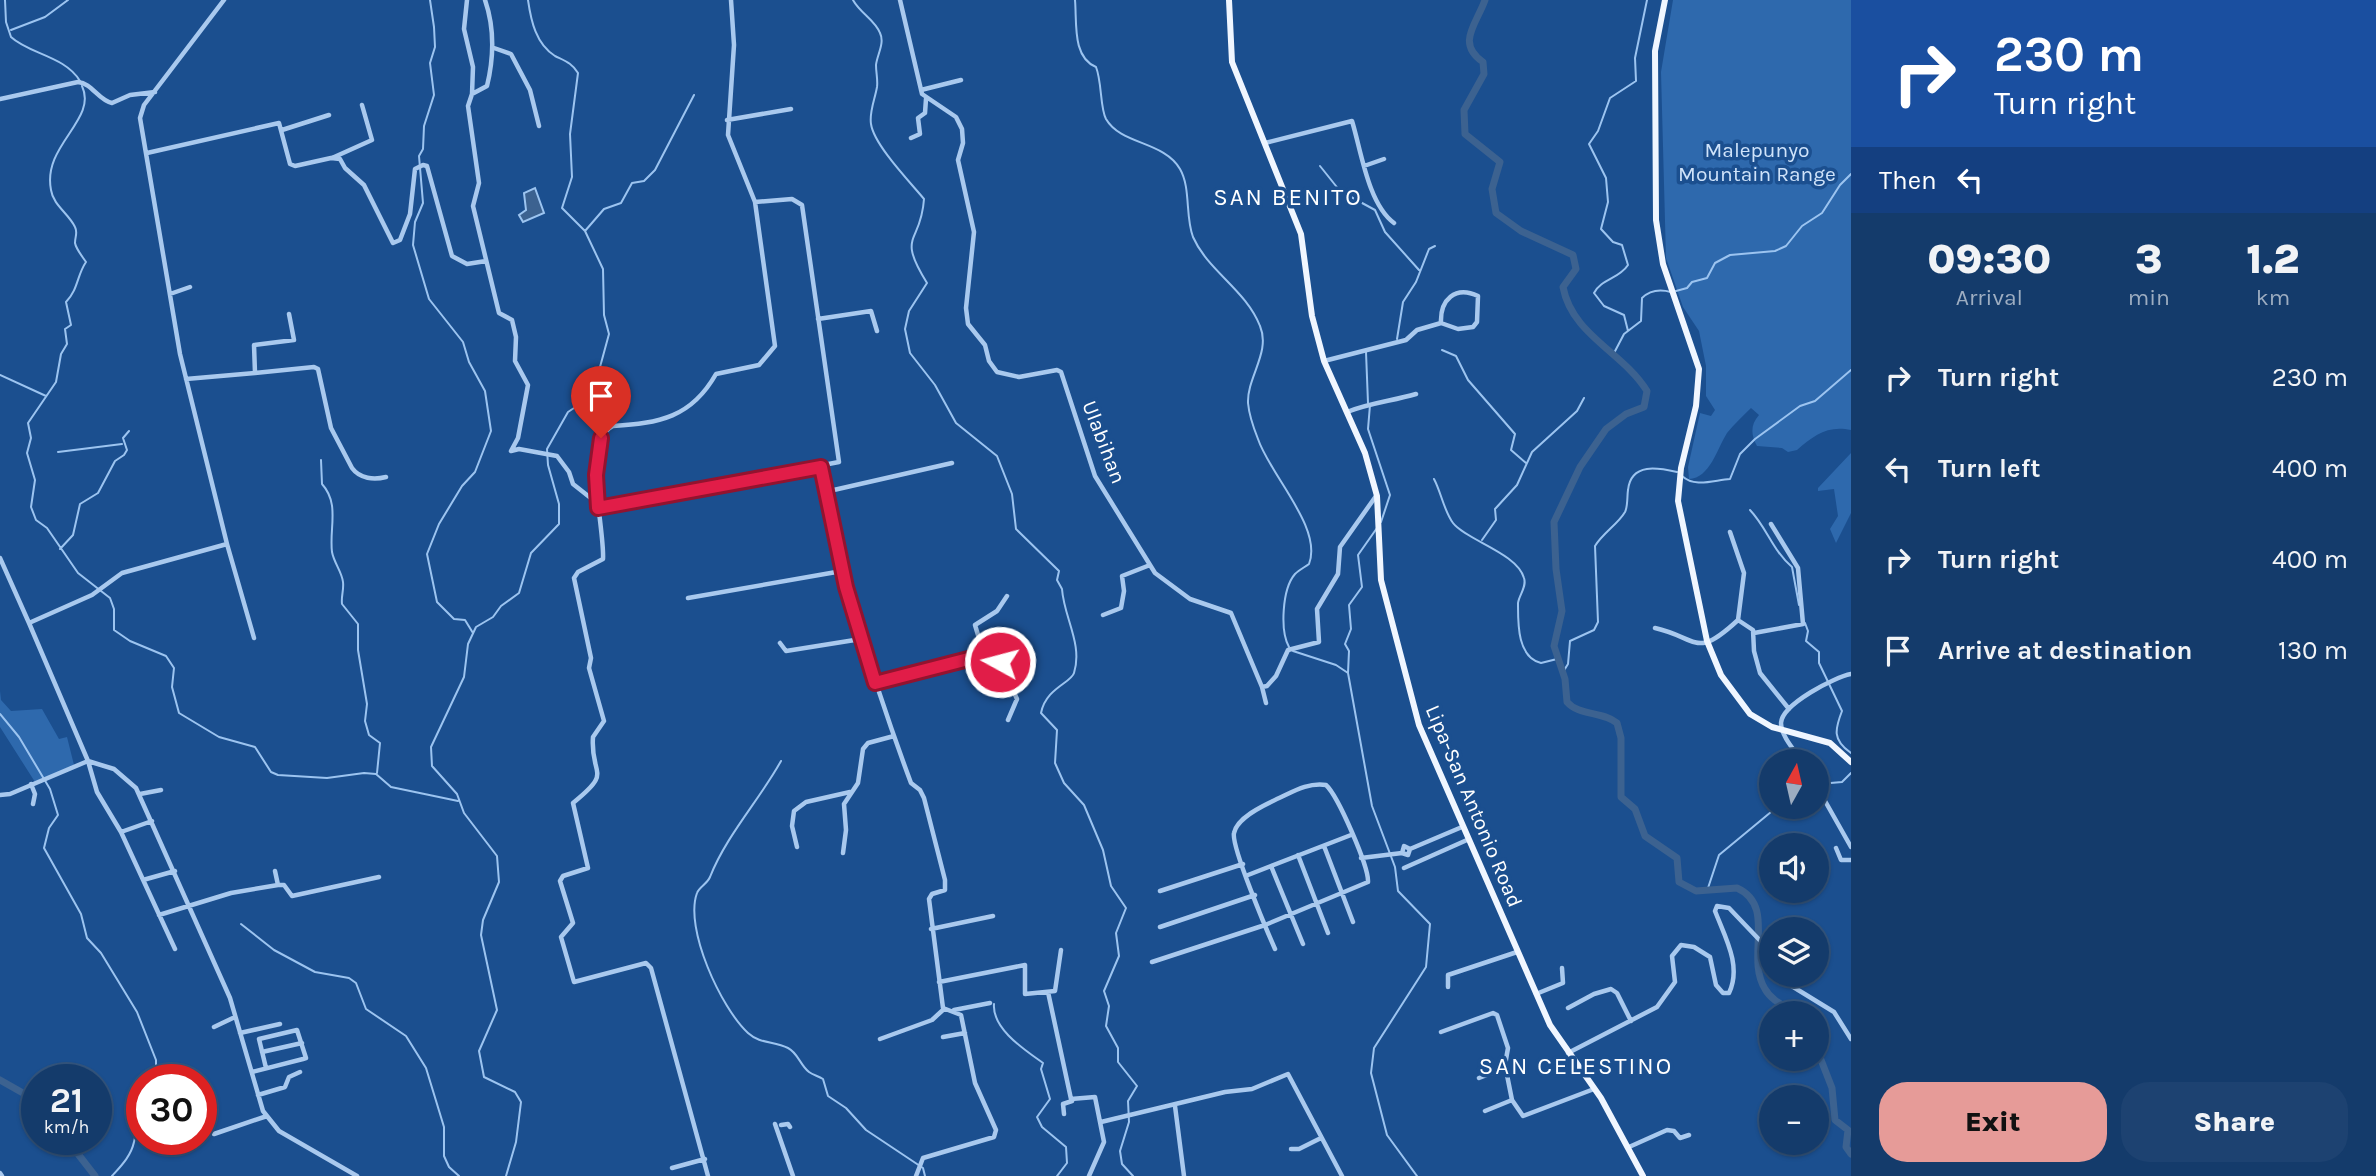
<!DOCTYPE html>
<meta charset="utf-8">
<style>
body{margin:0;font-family:Karla,sans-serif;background:#1d4271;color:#f1f3f6;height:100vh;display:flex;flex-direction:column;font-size:26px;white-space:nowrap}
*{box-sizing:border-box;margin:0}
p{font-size:23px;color:#9dadc1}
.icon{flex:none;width:38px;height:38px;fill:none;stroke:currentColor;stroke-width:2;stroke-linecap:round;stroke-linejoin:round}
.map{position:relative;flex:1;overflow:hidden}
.sheet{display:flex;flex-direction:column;background:#143b6b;width:525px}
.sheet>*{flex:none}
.hud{background:#1a4fa0;color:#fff;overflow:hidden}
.needle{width:46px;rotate:8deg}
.controls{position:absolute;left:1759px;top:749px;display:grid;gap:14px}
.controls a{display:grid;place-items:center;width:70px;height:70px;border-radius:50%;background:#143b6b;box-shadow:0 2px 5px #0004,0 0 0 2px #33557e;font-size:35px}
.speed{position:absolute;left:21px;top:1064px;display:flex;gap:14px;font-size:35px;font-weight:700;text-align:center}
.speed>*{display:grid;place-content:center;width:91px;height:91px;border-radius:50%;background:#143b6b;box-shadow:0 2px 5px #0004,0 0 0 2px #33557e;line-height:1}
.speed small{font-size:18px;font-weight:400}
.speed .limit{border:10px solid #d22;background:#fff;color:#111}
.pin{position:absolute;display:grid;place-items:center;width:60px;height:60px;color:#fff;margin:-72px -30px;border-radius:50% 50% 50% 0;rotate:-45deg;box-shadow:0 0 7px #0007}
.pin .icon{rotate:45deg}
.me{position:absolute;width:77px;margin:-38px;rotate:277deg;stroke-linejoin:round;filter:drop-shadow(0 0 5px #0008)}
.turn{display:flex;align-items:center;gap:24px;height:147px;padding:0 28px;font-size:32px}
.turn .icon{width:91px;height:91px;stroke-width:2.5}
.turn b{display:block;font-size:49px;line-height:60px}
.then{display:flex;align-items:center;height:66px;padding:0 28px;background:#0003;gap:14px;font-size:26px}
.eta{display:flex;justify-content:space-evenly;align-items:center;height:119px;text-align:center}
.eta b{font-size:42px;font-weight:800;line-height:49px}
.primary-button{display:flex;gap:14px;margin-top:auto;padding:14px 28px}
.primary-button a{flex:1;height:80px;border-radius:28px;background:#e69b98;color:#111;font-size:28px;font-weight:800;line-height:80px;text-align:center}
.primary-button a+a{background:#1d4271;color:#f1f3f6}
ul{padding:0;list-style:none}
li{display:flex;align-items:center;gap:21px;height:91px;padding:0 28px}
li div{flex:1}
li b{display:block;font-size:26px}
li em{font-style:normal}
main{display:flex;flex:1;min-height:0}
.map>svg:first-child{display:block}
.green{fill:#2e69ad}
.water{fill:#3c6290;stroke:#9cc4f0;stroke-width:2}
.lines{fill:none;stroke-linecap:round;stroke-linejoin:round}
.stream{stroke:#9cc4f0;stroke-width:2}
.river{stroke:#3c6290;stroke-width:7}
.minor{stroke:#a9c9ee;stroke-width:4.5}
.major{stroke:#f0f6ff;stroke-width:6}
.route-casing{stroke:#92132f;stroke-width:18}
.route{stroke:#e11d48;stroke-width:12}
.labels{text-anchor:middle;stroke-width:7;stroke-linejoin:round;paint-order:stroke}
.park-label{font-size:21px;fill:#cfe3fa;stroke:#1b4f8f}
.street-label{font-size:21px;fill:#fff;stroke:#1b4f8f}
.quarter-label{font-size:24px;letter-spacing:2px;fill:#fff;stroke:#1b4f8f}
</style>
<main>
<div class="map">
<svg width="1851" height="1176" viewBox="0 0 1851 1176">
<rect width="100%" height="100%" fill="#1b4f8f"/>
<path class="green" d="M 1673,0 L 1851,0 L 1851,430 C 1828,425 1814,435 1797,450 L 1788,452 L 1782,448 L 1757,446 C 1751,435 1750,425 1759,415 L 1751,408 C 1743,416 1734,424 1727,433 C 1717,449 1710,478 1689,479 L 1688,467 L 1700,413 L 1711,416 L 1715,410 L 1706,396 L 1706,366 L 1699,331 L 1683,307 L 1666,258 L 1661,72 Z
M 1851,453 L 1851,513 L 1836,543 L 1830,529 L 1838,516 L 1834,489 L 1818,491 L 1818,488 Z
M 0,691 L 1,700 L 11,711 L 42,709 L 59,739 L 67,737 L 74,765 L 35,782 L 0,727 Z"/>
<path class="water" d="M 535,188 L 544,213 L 523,222 L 519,215 L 526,210 L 524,193 Z"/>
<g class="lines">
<path class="stream" d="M 5,0 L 6,22 L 11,37 C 29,54 65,56 80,81
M 430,0 L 434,27 L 435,47 L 430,63 L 434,95 L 424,126 L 423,149 L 419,156 L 423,203 L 415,222 L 413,245 L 429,299 L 463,342 L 469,362 L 485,391 L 491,431 L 475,472 L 462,486 L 439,524 L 427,554 L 437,602 L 454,619 L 465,620 L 473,633
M 853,0 C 860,13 875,20 880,33 C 885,43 877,55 876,65 C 876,73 878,80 877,87 C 875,99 869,112 871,124 C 874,145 910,182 924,199 C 921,245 896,233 927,283 L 909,311 L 905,329 L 910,353 L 935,385 L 956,423 L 997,456 L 1012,494 L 1016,529 L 1059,571 L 1057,580 L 1062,589 C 1064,618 1083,644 1074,673 C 1071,683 1046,688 1041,713 L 1057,730 L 1055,763 L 1064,783 L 1084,805 L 1103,850 L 1111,886 L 1126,908 L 1116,933 L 1119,956 L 1104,991 L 1109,1006 L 1106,1026 L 1118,1048 L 1118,1062 L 1137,1086 L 1128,1101 L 1129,1122 L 1120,1151 L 1122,1164 L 1133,1176
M 1075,0 C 1077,23 1072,57 1096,67 C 1102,82 1100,108 1106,119 C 1121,145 1164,141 1180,169 C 1191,188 1185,216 1193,237 C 1208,271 1246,290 1260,326 C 1271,352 1247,377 1248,403 C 1249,414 1254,429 1258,439 C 1270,475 1323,528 1309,564 C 1305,567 1299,570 1295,574 C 1282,589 1280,631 1289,647
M 11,30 L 45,17 L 68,0
M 82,86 C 98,120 42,145 51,190 C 53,205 69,214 75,227 C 78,233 75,236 75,243 C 76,249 82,256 86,262 C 77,275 78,290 66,302 L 71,325 L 65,329 L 67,344 L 61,354 L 56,382 L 28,423 L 31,438 L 27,453 L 35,480 L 31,507 L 36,520 L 47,528 L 78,573 L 110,598 L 114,609 L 114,630 L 130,641 L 166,656 L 174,668 L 172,687 L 179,713 L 219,737 L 255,747 L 271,772 L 278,775 L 327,778 L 364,773 L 376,774 L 391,787 L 458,801
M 1320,166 L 1340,191 L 1375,210 L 1385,232 L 1419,270
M 585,231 L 604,209 L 621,203 L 632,183 L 644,181 L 655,170 L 694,95
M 1676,291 L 1687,288 L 1692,282 L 1707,278 L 1715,263 L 1730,255 L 1775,251 L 1786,246 L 1802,226 L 1822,213 L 1840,185 L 1851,174
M 1628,331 L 1624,315 L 1604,306 L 1594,293 C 1601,279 1619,279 1628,265 L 1622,245 L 1613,242 L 1601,229 L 1608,202 L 1606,178 L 1589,144 L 1598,131 L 1610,98 L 1636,81 L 1635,58 L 1647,0
M 1397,339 L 1403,302 L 1416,282 L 1429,249 L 1435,246
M 1442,350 L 1456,356 L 1468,380 L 1515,434 L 1511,450 L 1526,463
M 1366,352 L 1368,403
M 1613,355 L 1624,334 L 1641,321 L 1642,298 C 1650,290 1660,289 1671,292
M 0,375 L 46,396
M 1370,405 L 1368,429 L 1390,495 L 1381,522
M 58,452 L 122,444
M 321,460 L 322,484 C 340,504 329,528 332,552 C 334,563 342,572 343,582 C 344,590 341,596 342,604 L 358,624 L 358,650 L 367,704 L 365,721 L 369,735 L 380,743 L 377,773
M 1682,476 C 1695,488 1714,480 1730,479 L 1740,454 L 1755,439 L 1800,406 L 1815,401 L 1851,370
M 1434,479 C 1441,492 1444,511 1453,523 C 1466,540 1517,553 1524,578 C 1527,587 1519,595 1518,603 C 1518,623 1517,657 1541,663 L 1557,659
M 1750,510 C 1767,528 1773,551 1792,567 L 1799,605
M 1377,528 L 1358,555 L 1362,587 L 1349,605 L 1351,629 L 1345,644 L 1349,651 L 1348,673 L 1372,806 L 1395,867 L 1398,891 L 1430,924 L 1426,967 L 1374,1048 L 1371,1073 L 1387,1135 L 1417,1176
M 1482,540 L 1496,520 L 1495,509 L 1517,485 L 1532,452 L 1577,411 L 1584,398
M 60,549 L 73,535 L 80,504 L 98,493 L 115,461 L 124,455 L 127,450 L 123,438 L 129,431
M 1805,623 L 1808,631 L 1806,641 L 1819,652 L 1819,663 L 1842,711 C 1835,729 1832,740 1851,753
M 1293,651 L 1336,665 L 1348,673
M 1563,672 L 1568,664 L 1570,641 L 1594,630 L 1598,622 L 1595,546 C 1603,533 1618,524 1625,512 C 1628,506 1627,496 1628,490 C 1631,462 1659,468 1677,472
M 0,714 L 19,737 L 50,789 L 58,815 L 49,828 L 44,848 L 81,914 L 87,938 L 101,953 L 137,1012 L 156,1060 L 156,1080
M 781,761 C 760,799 726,836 710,877 C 707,884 699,887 697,893 C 684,928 721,1008 748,1033 C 760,1044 774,1041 788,1048 C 798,1053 800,1065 809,1072 C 813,1075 818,1076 823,1079 L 828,1096 L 846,1108 L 866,1130 L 923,1168 L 925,1176
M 1819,784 L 1842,782 L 1851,773
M 1707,891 L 1719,855 L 1777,807
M 241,924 L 274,950 L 315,972 L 349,978 L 356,983 L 366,1009 L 406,1036 L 426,1068 L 444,1127 L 444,1156 L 449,1167 L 459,1176
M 994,1004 C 992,1029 1025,1050 1043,1063 L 1041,1069 L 1050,1099 L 1037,1117 L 1042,1127 L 1066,1147 L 1067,1163 L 1057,1176
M 112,1176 C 121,1166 131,1156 134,1142 C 138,1128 133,1115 142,1103
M 506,1176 L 516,1142 L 521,1102 L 515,1092 L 484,1077 L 479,1051 L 497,1010 L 481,935 L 483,920 L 499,882 L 497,856 L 464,813 L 457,794 L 432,766 L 431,747 L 464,677 L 468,644 L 476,627 L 493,617 L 501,606 L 519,593 L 531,553 L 559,524 L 559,504 L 548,465 L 547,449 L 568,412 L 577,406 L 597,378 L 609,334 L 604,315 L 603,269 L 585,231 L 562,208 L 572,177 L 570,134 L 578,73 C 572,63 565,61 555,56 C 536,44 531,21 528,0"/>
<path class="river" d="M 1485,0 C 1476,25 1456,43 1483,62 L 1484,74 L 1464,110 L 1465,134 L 1500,162 L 1492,189 L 1496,213 L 1521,231 L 1573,255 L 1576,269 L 1563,287 C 1572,335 1623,352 1647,391 L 1644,407 L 1626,414 L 1606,429 L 1580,467 L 1554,522 L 1556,569 L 1562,611 L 1554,646 L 1565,679 L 1567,702 C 1579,716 1602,711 1617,723 L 1621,738 L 1621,797 L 1635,809 L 1645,836 L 1677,858 L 1679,882 L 1696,891 L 1737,888 C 1777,906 1745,957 1765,989 C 1771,1000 1784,1006 1795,1013
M 1816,1047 L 1832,1088 L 1835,1120 L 1848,1130 L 1846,1147 L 1851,1154
M 0,1080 L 37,1101
M 75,1139 L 78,1154 L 95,1176"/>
<path class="minor" d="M 467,0 L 464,29 L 473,67 L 472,94 L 468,106 L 479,183 L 473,206 L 499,313 L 512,320 L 516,337 L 515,361 L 528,385 L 518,438 L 511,451 L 519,449 L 557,456 L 569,472 L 573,484 L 597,503
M 900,0 L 922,94 L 956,117 L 962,129 L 963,143 L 958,160 L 974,232 L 966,308 L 968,324 L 985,345 L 989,361 L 997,372 L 1019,377 L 1057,370 L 1061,372 L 1095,476 L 1155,573 L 1190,599 L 1231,613 L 1262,687 L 1267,686 L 1276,676 L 1288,650 L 1319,642 L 1317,609 L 1338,574 L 1340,547 L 1376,496
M 494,48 L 511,54 L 530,90 L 539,126
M 921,90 L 961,80
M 472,94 L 487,86 C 494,57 495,29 485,0
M 0,99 L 78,82 C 92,83 98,100 112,103 L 130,95 L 155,92
M 727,120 L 791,109
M 282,130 L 329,115
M 911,138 L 920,134 L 918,118 L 925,113 L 926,99
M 1265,143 L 1352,121 C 1361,150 1368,204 1394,223
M 147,153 L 279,123 L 290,164 L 295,166 L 331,158 L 340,159 L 345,168 L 364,185 L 393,243 L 400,240 L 410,214 L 415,169 L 423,165 L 427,166 L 452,256 L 467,264 L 486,261
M 332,158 L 372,140 L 362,105
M 1364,166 L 1384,159
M 170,294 L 190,287
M 818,319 L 871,311 L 877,331
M 1324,361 L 1406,340 L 1417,330 L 1441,323 L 1458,329 L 1473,327 L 1477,322 L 1478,296 C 1455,285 1440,300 1441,323
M 255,373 L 314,367 L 318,369 L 331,428 L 352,468 C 360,479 374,480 386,477
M 186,379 L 255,373 L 254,345 L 294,340 L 289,314
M 1347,412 C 1369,403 1392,401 1416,394
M 821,467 C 841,577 872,678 911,783 L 920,790 L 924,798 L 945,880 L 945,890 L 932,894 L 929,899 L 943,1008 L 961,1015 L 975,1083 L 996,1130 L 994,1137 L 923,1158 L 916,1176
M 825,492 L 952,463
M 598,508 L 839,462 L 802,205 L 792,199 L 755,202
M 1730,532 L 1744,573 L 1738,620 L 1753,630 L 1754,651 L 1760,673 L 1789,709
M 227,544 L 254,638
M 0,558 L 29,623
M 688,598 L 842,571
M 1103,615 L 1121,608 L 1124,591 L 1122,576 L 1150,565
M 1655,628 C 1699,638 1695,660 1738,620
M 1754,633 L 1803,624 L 1798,568 L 1771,524
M 780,643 L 786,651 L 861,639
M 984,655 L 975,625 L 997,611 L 1007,596
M 875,683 L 988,655 L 1000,662 L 1017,699 L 1008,720
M 1262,687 L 1266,703
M 1802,761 C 1795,751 1781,736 1781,723 C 1782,704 1835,677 1851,674
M 31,784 L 35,794 L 33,804
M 1816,785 L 1851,847
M 140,794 L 161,790
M 0,795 L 10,794 L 88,761 L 114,769 L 136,788 L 230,998 L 263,1111 L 279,1131 L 357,1176
M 121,832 L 152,821
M 1324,846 L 1353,922
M 797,847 L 792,826 L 794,811 L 806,802 L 850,792
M 1836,848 L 1841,860 L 1851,860
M 1410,849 L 1404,846 L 1402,853 L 1408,855 L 1410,849 L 1462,827
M 843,853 L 846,830 L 844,804 L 858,783 L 863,749 L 868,743 L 894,736
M 1298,855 L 1328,933
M 1361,858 L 1402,853
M 1271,866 L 1303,944
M 1404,868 L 1467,840
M 1248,875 L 1351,835
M 143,880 L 175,871
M 278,885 L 284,885 L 292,896 L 379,877
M 1160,891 L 1243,864
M 159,915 L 231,893 L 278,885 L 275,871
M 1160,927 L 1255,895
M 931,929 L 993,916
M 175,949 L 121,832 L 97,792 L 88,761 L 29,623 L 92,595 L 122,573 L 227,544 L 180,354 L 140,118 L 144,105 L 224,0
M 1152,962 L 1265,925 L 1368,882 C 1369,867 1338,796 1326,785 C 1307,782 1291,793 1275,800 C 1262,806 1237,818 1234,833 C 1231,846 1267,931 1275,949
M 1782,975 L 1790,985 L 1834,1012 L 1851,1039
M 939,982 L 1025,965 L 1025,994 L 1055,991 L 1061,950
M 1448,987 L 1448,975 L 1517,952
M 1048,992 L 1071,1099 L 1095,1097 L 1104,1142 L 1089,1176
M 1536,994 L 1563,983 L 1562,968
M 1568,1008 L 1594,994 L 1611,989 L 1617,993 L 1631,1021
M 954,1010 L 990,1003
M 214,1027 L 235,1017
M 1441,1032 L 1493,1013 L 1497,1015 L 1508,1048 L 1505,1065 L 1512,1100 L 1523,1116 L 1594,1089
M 240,1033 L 280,1024
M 943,1037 L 965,1033
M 880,1039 L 932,1020 L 944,1009
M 262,1052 L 302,1043
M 1568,1053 L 1657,1007 L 1675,982 L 1672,956 L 1681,945 L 1694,947 L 1710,957 L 1716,985 L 1723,993 L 1729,993 C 1742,966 1725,937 1715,911 L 1717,906 L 1729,908 L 1771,952
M 252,1072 L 303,1059 L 306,1058 L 297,1030 L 259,1039 L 266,1068
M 1479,1078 L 1505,1068
M 258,1095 L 285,1087 L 289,1077 L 300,1072
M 1175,1106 L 1184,1176
M 1485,1111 L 1512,1100
M 1064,1114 L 1063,1104 L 1072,1101
M 1101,1122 L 1225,1092 L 1252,1089 L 1288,1074 L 1342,1176
M 775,1124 L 793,1176
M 781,1125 L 788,1124 L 790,1127
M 214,1134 L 267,1116
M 1629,1147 L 1667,1130 L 1674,1131 L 1680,1138 L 1689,1135
M 1291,1149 L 1299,1149 L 1321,1138
M 672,1168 L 705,1159
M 0,1173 L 2,1176
M 708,1176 L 651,968 L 646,963 L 574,982 L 561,937 L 573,923 L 560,881 L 563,876 L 588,868 L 573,803 C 614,770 590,777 593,737 L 604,721 L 589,668 L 591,658 L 574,578 L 578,572 L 603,559 C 605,530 581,441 613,426 C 659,423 691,418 716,374 L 759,365 L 775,346 L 755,202 L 728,135 L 734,45 L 731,0"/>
<path class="major" d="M 1229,0 L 1232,62 L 1301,234 L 1312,316 L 1324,361 L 1365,453 L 1377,496 L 1381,580 L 1419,725 L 1550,1025 L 1601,1098 L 1643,1176
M 1665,0 L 1655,51 L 1656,220 L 1663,264 L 1699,369 L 1696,406 L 1681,468 L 1678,501 L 1707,641 L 1721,675 L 1750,714 L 1772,727 L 1830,743 L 1851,762"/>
</g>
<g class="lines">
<defs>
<path id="route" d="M 601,438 L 596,475 L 598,508 L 821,467 L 846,587 L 875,683 L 984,655 L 1000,662"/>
</defs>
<use href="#route" class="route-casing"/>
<use href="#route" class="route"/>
</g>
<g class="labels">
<g class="park-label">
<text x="1757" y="157">Malepunyo<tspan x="1757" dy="24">Mountain Range</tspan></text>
</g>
<g class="street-label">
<text transform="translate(1104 442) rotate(69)" y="7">Ulabihan</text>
<text transform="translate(1474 806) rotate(67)" y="7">Lipa-San Antonio Road</text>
</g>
<g class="quarter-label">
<text x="1288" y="205">SAN BENITO</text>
<text x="1576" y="1074">SAN CELESTINO</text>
</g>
</g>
</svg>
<div class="controls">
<a><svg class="needle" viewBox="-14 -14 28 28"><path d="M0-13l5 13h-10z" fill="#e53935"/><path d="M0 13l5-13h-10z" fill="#9dadc1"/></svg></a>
<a><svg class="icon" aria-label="sound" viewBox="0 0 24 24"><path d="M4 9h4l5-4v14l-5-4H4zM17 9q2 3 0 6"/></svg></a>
<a><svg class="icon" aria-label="layers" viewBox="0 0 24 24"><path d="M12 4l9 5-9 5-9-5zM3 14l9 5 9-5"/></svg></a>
<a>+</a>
<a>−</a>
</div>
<div class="speed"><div>21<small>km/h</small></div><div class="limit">30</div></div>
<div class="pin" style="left:601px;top:438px;background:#d93025"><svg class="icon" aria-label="arrive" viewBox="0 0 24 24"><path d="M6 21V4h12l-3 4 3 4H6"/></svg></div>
<svg class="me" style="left:1000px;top:662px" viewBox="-20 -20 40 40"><circle r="17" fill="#e11d48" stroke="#fff" stroke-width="3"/><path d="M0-11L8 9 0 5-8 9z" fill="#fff"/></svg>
</div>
<section class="sheet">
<div class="hud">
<div class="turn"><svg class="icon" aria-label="right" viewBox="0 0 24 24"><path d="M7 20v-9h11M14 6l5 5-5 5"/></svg><div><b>230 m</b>Turn right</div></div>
<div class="then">Then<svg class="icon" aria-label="left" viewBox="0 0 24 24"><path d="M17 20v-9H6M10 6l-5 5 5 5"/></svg></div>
</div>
<div class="eta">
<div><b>09:30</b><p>Arrival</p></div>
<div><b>3</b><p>min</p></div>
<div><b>1.2</b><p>km</p></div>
</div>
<ul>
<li><svg class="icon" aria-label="right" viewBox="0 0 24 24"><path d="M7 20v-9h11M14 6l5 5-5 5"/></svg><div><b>Turn right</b></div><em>230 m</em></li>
<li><svg class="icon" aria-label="left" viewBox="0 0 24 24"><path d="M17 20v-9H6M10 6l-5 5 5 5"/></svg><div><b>Turn left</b></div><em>400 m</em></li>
<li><svg class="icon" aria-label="right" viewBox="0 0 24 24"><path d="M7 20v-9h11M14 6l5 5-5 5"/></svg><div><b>Turn right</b></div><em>400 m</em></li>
<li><svg class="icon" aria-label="arrive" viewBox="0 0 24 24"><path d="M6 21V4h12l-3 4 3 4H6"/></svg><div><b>Arrive at destination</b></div><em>130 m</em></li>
</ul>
<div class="primary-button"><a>Exit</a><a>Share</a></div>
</section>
</main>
